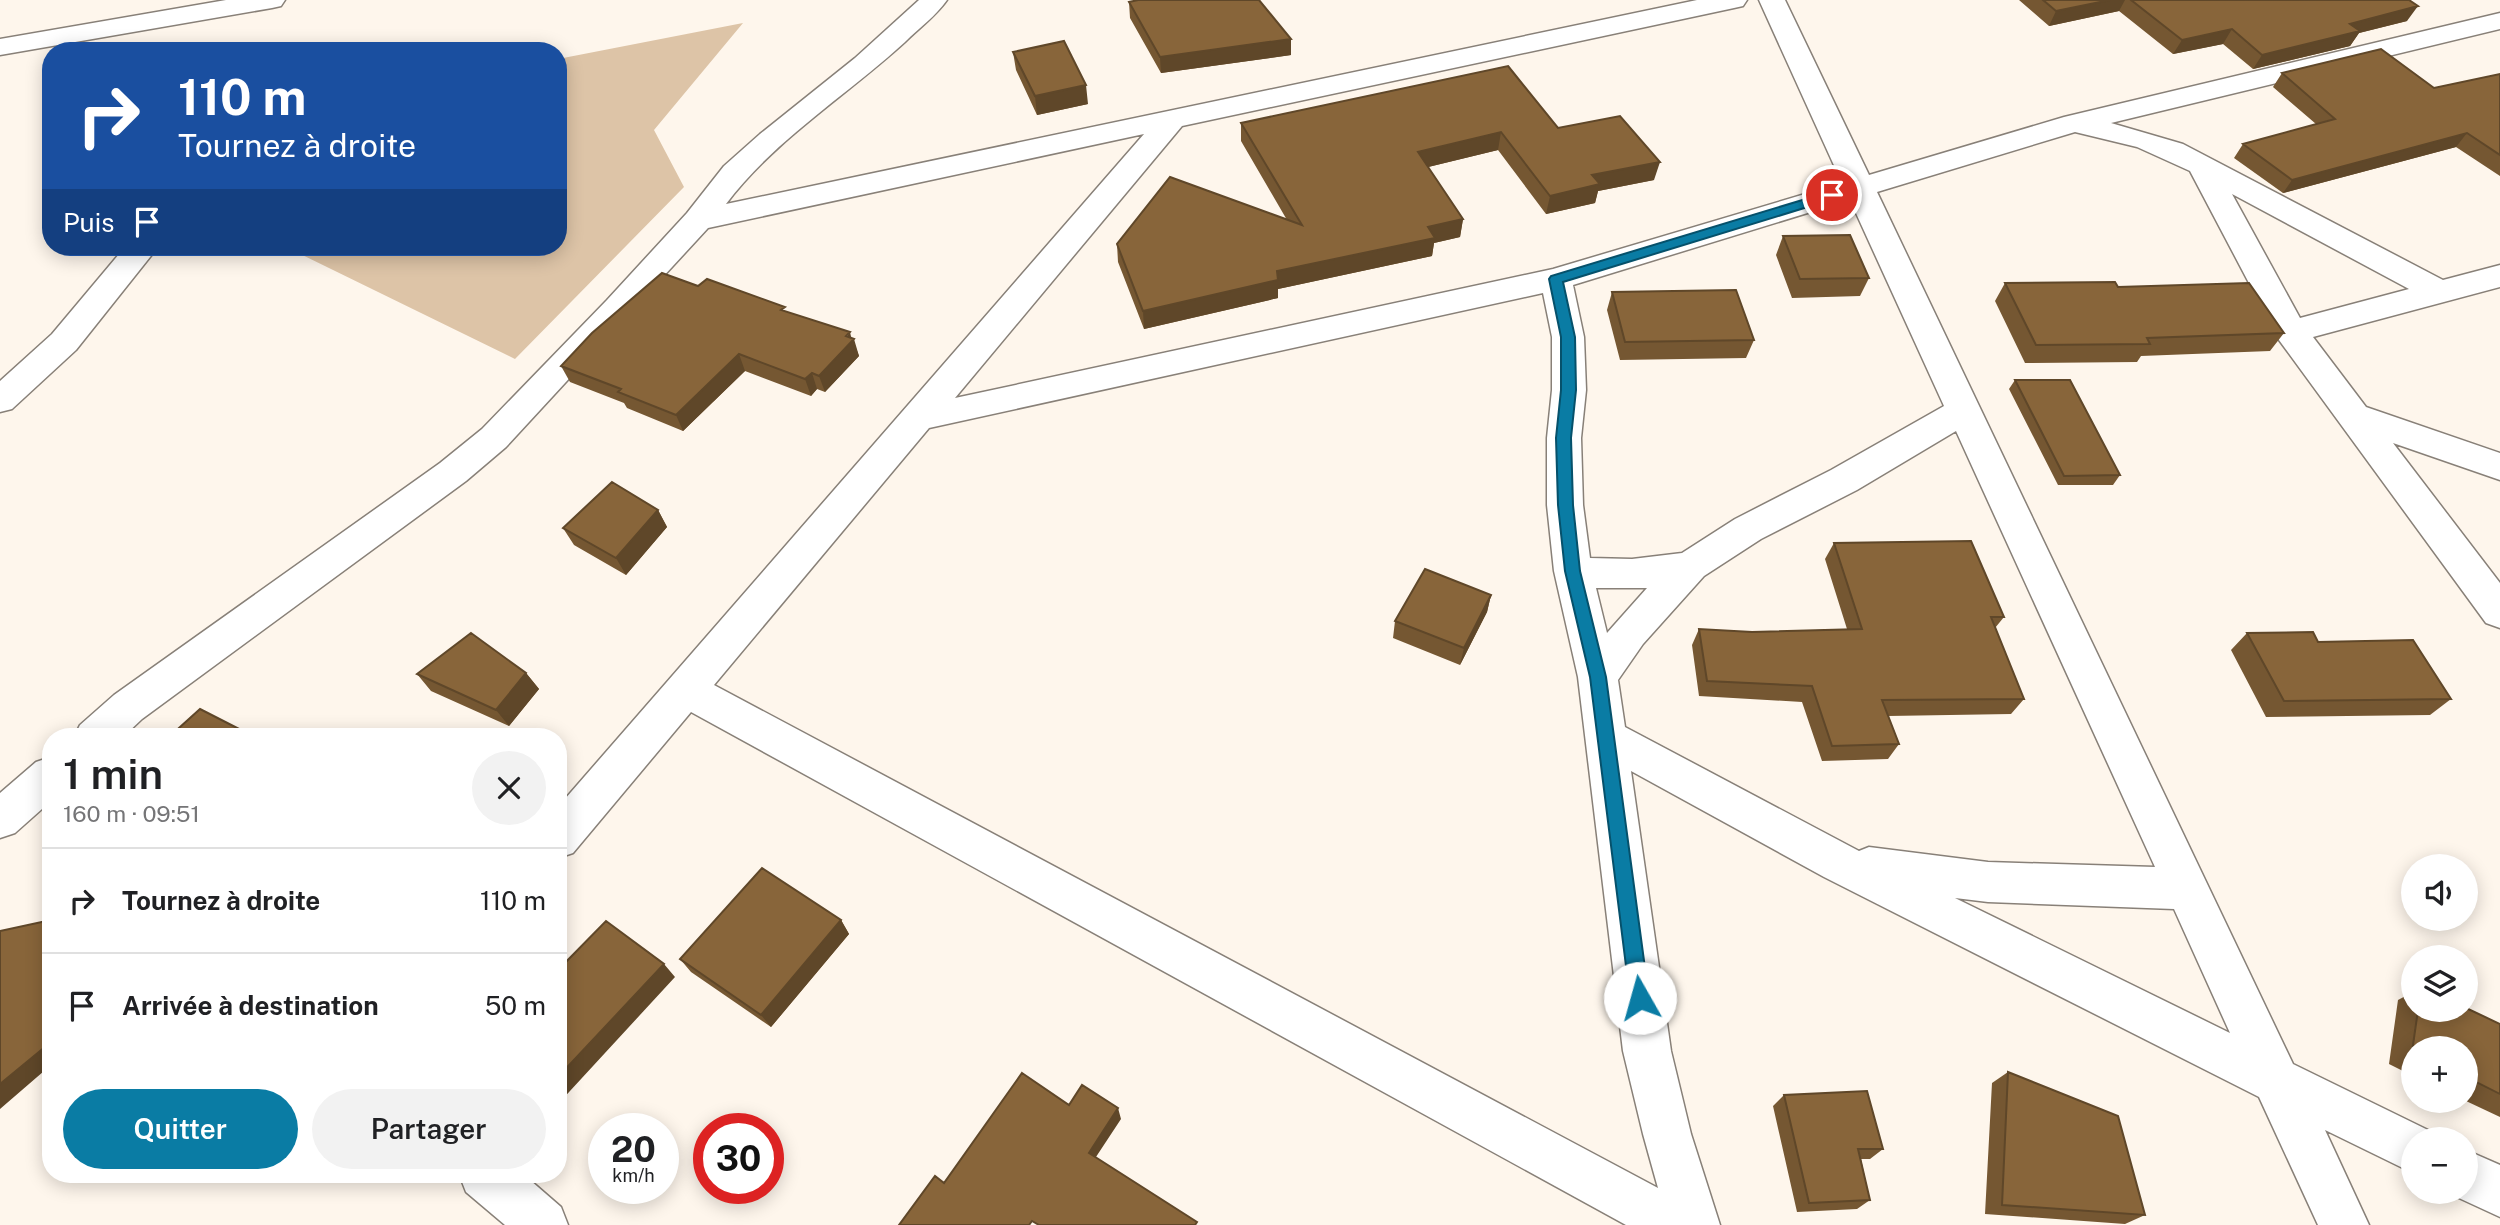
<!DOCTYPE html>
<html lang="fr">
<meta charset="utf-8">
<style>
body{margin:0;font-family:"Public Sans",sans-serif;background:#f2f2f2;color:#202124;height:100vh;display:flex;flex-direction:column;font-size:26px;white-space:nowrap}
*{box-sizing:border-box;margin:0}
p{font-size:23px;color:#757577}
.icon{flex:none;width:38px;height:38px;fill:none;stroke:currentColor;stroke-width:2;stroke-linecap:round;stroke-linejoin:round}
.map{position:relative;flex:1;overflow:hidden}
.drawer{position:absolute;left:42px;top:728px;width:525px;height:455px;display:flex;flex-direction:column;background:#fff;border-radius:28px;box-shadow:0 4px 18px #0003}
.drawer>*{flex:none}
.guide{position:absolute;left:42px;top:42px;width:525px;height:214px;border-radius:28px;box-shadow:0 4px 18px #0003;background:#1a4fa0;color:#fff;overflow:hidden}
.controls{position:absolute;left:2401px;top:854px;display:grid;gap:14px}
.controls a{display:grid;place-items:center;width:77px;height:77px;border-radius:50%;background:#fff;box-shadow:0 4px 18px #0003;font-size:35px}
.speed{position:absolute;left:588px;top:1113px;display:flex;gap:14px;font-size:35px;font-weight:700;text-align:center}
.speed>*{display:grid;place-content:center;width:91px;height:91px;border-radius:50%;background:#fff;box-shadow:0 4px 18px #0003;line-height:1}
.speed small{font-size:18px;font-weight:400}
.speed .limit{border:10px solid #d22;background:#fff;color:#111}
.pin{position:absolute;display:grid;place-items:center;width:60px;height:60px;color:#fff;margin:-30px;border:4px solid #fff;border-radius:50%;box-shadow:0 2px 7px #0007}
.me{position:absolute;width:77px;margin:-38px;rotate:353deg;stroke-linejoin:round;filter:drop-shadow(0 0 5px #0008)}
.turn{display:flex;align-items:center;gap:24px;height:147px;padding:0 21px;font-size:32px}
.turn .icon{width:91px;height:91px;stroke-width:2.5}
.turn b{display:block;font-size:49px;line-height:60px}
.then{display:flex;align-items:center;height:66px;padding:0 21px;background:#0003;gap:14px;font-size:26px}
.round{display:grid;place-items:center;flex:none;width:74px;height:74px;border-radius:37px;background:#f2f2f2}
.summary{display:flex;align-items:center;justify-content:space-between;height:119px;padding:0 21px}
h1{font-size:42px;font-weight:600;line-height:52px}
.button{display:flex;gap:14px;margin-top:auto;padding:14px 21px}
.button a{flex:1;height:80px;border-radius:42px;background:#0a7ca4;color:#fff;font-size:28px;font-weight:600;line-height:80px;text-align:center}
.button a+a{background:#f2f2f2;color:#202124}
ul{padding:0;list-style:none}
li{display:flex;align-items:center;gap:21px;height:105px;padding:0 21px;border-top:2px solid #e0e0e0}
li div{flex:1}
li b{display:block;font-size:26px}
li em{font-style:normal}
.map>svg:first-child{display:block}
.green{fill:#ddc4a7}
.lines{fill:none;stroke-linecap:round;stroke-linejoin:round}
.minor-casing{stroke:#888078;stroke-width:3}
.minor{fill:#fff;fill-rule:evenodd}
.wall{fill:#755732}
.shaded-wall{fill:#5f4729}
.building{fill:#88653a;stroke:#5f4729;stroke-width:2}
.route{fill:#0a7ca4;stroke:#06516b;stroke-width:2}
</style>
<div class="map">
<svg width="2500" height="1225" viewBox="0 0 2500 1225">
<rect width="100%" height="100%" fill="#fef6ec"/>
<path class="green" d="M 743,23 L 654,130 L 684,187 L 515,359 L 286,247 L 558,247 L 558,59 Z"/>
<g class="lines">
<defs>
<path id="minor" d="M 226,0 L 285,0 L 281,6 L 272,8 L 0,55 L 0,39 Z
M 919,0 L 947,0 C 936,16 919,28 905,42 C 846,96 774,140 726,204 L 1697,0 L 1747,0 L 1743,6 L 1734,8 L 1182,126 L 955,398 L 1553,269 L 1842,183 L 1759,0 L 1785,0 L 1869,175 L 2064,117 L 2500,13 L 2500,29 L 2111,123 L 2183,144 L 2443,280 L 2500,265 L 2500,287 L 2313,337 L 2366,407 L 2500,453 L 2500,480 L 2393,443 L 2500,583 L 2500,628 L 2486,623 L 2279,340 L 2190,171 L 2137,147 L 2075,132 L 1877,192 L 2293,1064 L 2430,1131 L 2434,1139 L 2413,1139 L 2413,1173 L 2325,1130 L 2369,1225 L 2318,1225 L 2259,1097 L 1824,877 L 1631,771 L 1671,1051 L 1691,1134 L 1720,1225 L 1626,1225 L 691,712 L 573,853 L 558,858 L 558,807 L 1144,134 L 708,228 L 506,447 L 466,481 L 142,719 L 123,737 L 74,737 L 80,725 L 114,695 L 440,463 L 482,429 L 607,300 L 687,213 L 724,166 L 760,134 L 855,58 ZM 2232,194 L 2409,289 L 2300,318 ZM 1850,200 L 1944,406 L 1831,470 L 1735,519 L 1682,553 L 1632,559 L 1590,558 L 1583,505 L 1581,438 L 1586,390 L 1584,337 L 1573,285 ZM 1543,293 L 1552,337 L 1552,390 L 1547,438 L 1547,505 L 1554,571 L 1578,677 L 1623,1051 L 1643,1134 L 1658,1188 L 714,685 L 929,428 ZM 1956,431 L 2155,867 L 1988,862 L 1869,847 L 1859,851 L 1625,727 L 1618,680 L 1643,644 L 1704,576 L 1761,539 L 1857,490 ZM 1596,588 L 1647,588 L 1607,633 ZM 1955,898 L 1988,902 L 2174,909 L 2230,1033 Z
M 125,247 L 158,247 L 76,350 L 12,409 L 0,412 L 0,381 L 52,334 Z
M 51,757 L 51,801 L 15,833 L 0,838 L 0,793 L 36,762 Z
M 2466,1150 L 2500,1165 L 2500,1217 L 2448,1193 L 2466,1192 Z
M 459,1174 L 523,1174 L 561,1207 L 568,1225 L 505,1225 L 466,1192 Z"/>
</defs>
<use href="#minor" class="minor-casing"/>
<use href="#minor" class="minor"/>
</g>
<path class="wall" d="M 2019,0 L 2409,0 L 2407,21 L 2359,33 L 2350,46 L 2253,69 L 2223,44 L 2173,54 L 2119,11 L 2049,26 Z
M 1129,2 L 1291,55 L 1161,73 L 1130,18 Z
M 1013,52 L 1088,104 L 1037,115 L 1016,70 Z
M 2282,73 L 2434,88 L 2500,74 L 2500,176 L 2456,147 L 2283,193 L 2234,158 L 2243,144 L 2316,124 L 2273,87 Z
M 1241,123 L 1558,128 L 1654,180 L 1598,191 L 1595,203 L 1546,214 L 1498,150 L 1428,167 L 1463,219 L 1460,237 L 1434,243 L 1432,256 L 1278,289 L 1278,298 L 1144,329 L 1118,262 L 1117,244 L 1287,220 L 1241,141 Z
M 1783,236 L 1869,278 L 1860,296 L 1792,298 L 1776,255 Z
M 2005,283 L 2118,287 L 2284,333 L 2270,351 L 2141,356 L 2137,362 L 2025,363 L 1995,301 Z
M 1612,292 L 1754,340 L 1746,358 L 1620,360 L 1607,310 Z
M 787,312 L 852,338 L 859,356 L 825,392 L 817,389 L 811,396 L 745,371 L 683,431 L 627,408 L 624,403 L 570,382 L 561,366 Z
M 2015,380 L 2120,475 L 2113,485 L 2058,485 L 2009,389 Z
M 658,510 L 667,527 L 626,575 L 574,545 L 563,528 Z
M 1834,543 L 2004,617 L 1995,628 L 2024,699 L 2011,714 L 1888,716 L 1899,744 L 1888,759 L 1822,761 L 1802,702 L 1699,696 L 1692,645 L 1699,629 L 1752,632 L 1847,629 L 1825,559 Z
M 1491,595 L 1487,612 L 1460,665 L 1393,638 L 1395,621 Z
M 2247,633 L 2318,642 L 2451,699 L 2430,715 L 2266,717 L 2231,650 Z
M 526,673 L 539,689 L 509,726 L 431,691 L 417,674 Z
M 841,920 L 849,934 L 771,1027 L 691,972 L 680,959 Z
M 2413,992 L 2413,1010 L 2466,1010 L 2500,1024 L 2500,1117 L 2466,1101 L 2466,1048 L 2413,1048 L 2413,1076 L 2389,1064 L 2398,1000 Z
M 2008,1072 L 2145,1215 L 2125,1224 L 1985,1214 L 1992,1083 Z
M 1784,1095 L 1883,1149 L 1870,1159 L 1861,1159 L 1870,1200 L 1857,1209 L 1797,1212 L 1773,1106 Z"/>
<path class="shaded-wall" d="M 2110,0 L 2125,0 L 2119,11 L 2049,26 L 2056,11 Z
M 2418,6 L 2407,21 L 2359,33 L 2350,46 L 2253,69 L 2262,55 L 2350,24 Z
M 2232,29 L 2223,44 L 2173,54 L 2182,40 Z
M 1291,39 L 1291,55 L 1161,73 L 1160,57 Z
M 1086,85 L 1088,104 L 1037,115 L 1035,96 Z
M 1501,132 L 1498,150 L 1416,170 L 1418,152 Z
M 2467,133 L 2456,147 L 2283,193 L 2292,180 Z
M 1660,162 L 1654,180 L 1598,191 L 1595,203 L 1546,214 L 1550,196 L 1592,175 Z
M 1463,219 L 1460,237 L 1434,243 L 1432,256 L 1278,289 L 1278,298 L 1144,329 L 1143,311 L 1428,227 Z
M 850,332 L 852,341 L 854,339 L 859,356 L 825,392 L 819,376 Z
M 739,354 L 745,371 L 683,431 L 676,415 Z
M 812,373 L 817,389 L 811,396 L 805,379 Z
M 658,510 L 667,527 L 626,575 L 616,558 Z
M 1491,595 L 1487,612 L 1460,665 L 1464,648 Z
M 526,673 L 539,689 L 509,726 L 496,710 Z
M 841,920 L 849,934 L 771,1027 L 761,1015 Z
M 664,964 L 675,977 L 558,1104 L 558,1077 Z
M 51,1042 L 51,1065 L 0,1109 L 0,1084 Z
M 1118,1108 L 1121,1119 L 1092,1163 L 1089,1153 Z"/>
<path class="building" d="M 1138,0 L 1259,0 L 1291,39 L 1160,57 L 1129,2 Z
M 2043,0 L 2110,0 L 2056,11 Z
M 2131,0 L 2409,0 L 2418,6 L 2350,24 L 2360,31 L 2262,55 L 2232,29 L 2182,40 Z
M 1064,41 L 1086,85 L 1035,96 L 1013,52 Z
M 2381,49 L 2434,88 L 2500,74 L 2500,155 L 2467,133 L 2292,180 L 2243,144 L 2335,119 L 2282,73 Z
M 1508,66 L 1558,128 L 1620,116 L 1660,162 L 1592,175 L 1600,184 L 1550,196 L 1501,132 L 1418,152 L 1463,219 L 1428,227 L 1435,238 L 1277,271 L 1278,280 L 1143,311 L 1117,244 L 1170,177 L 1302,225 L 1241,123 Z
M 1850,235 L 1869,278 L 1800,279 L 1783,236 Z
M 662,273 L 698,286 L 707,279 L 785,307 L 781,310 L 850,332 L 846,336 L 854,339 L 819,376 L 812,373 L 805,379 L 739,354 L 676,415 L 618,392 L 621,389 L 561,366 L 592,333 Z
M 2115,282 L 2118,287 L 2249,283 L 2284,333 L 2147,338 L 2150,344 L 2036,345 L 2005,283 Z
M 1736,290 L 1754,340 L 1625,342 L 1612,292 Z
M 2015,380 L 2070,380 L 2120,475 L 2064,476 Z
M 612,482 L 658,510 L 616,558 L 563,528 Z
M 1971,541 L 2004,617 L 1991,617 L 2024,699 L 1882,700 L 1899,744 L 1832,746 L 1812,686 L 1707,681 L 1699,629 L 1752,632 L 1862,629 L 1834,543 Z
M 1425,569 L 1491,595 L 1464,648 L 1395,621 Z
M 2313,632 L 2318,642 L 2413,640 L 2451,699 L 2284,701 L 2247,633 Z
M 471,633 L 526,673 L 496,710 L 417,674 Z
M 200,709 L 247,733 L 242,737 L 169,737 Z
M 762,868 L 841,920 L 761,1015 L 680,959 Z
M 51,920 L 51,1042 L 0,1084 L 0,931 Z
M 606,921 L 664,964 L 558,1077 L 558,970 Z
M 2466,1008 L 2500,1024 L 2500,1094 L 2466,1077 L 2466,1048 L 2413,1048 L 2413,1053 L 2412,1052 L 2418,1010 L 2466,1010 Z
M 2008,1072 L 2118,1116 L 2145,1215 L 2002,1205 Z
M 1022,1073 L 1069,1105 L 1082,1085 L 1118,1108 L 1089,1153 L 1197,1222 L 1195,1225 L 1039,1225 L 1032,1221 L 1029,1225 L 899,1225 L 935,1176 L 944,1183 Z
M 1867,1091 L 1883,1149 L 1858,1149 L 1870,1200 L 1809,1203 L 1784,1095 Z"/>
<path class="route" d="M 1832,191 L 1838,195 L 1837,198 L 1563,282 L 1575,337 L 1576,390 L 1571,438 L 1573,505 L 1580,571 L 1606,677 L 1649,998 L 1647,1005 L 1640,1008 L 1633,1005 L 1630,998 L 1590,677 L 1565,571 L 1558,505 L 1556,438 L 1561,390 L 1561,337 L 1549,279 L 1551,276 Z"/>
</svg>
<div class="controls">
<a><svg class="icon" aria-label="sound" viewBox="0 0 24 24"><path d="M4 9h4l5-4v14l-5-4H4zM17 9q2 3 0 6"/></svg></a>
<a><svg class="icon" aria-label="layers" viewBox="0 0 24 24"><path d="M12 4l9 5-9 5-9-5zM3 14l9 5 9-5"/></svg></a>
<a>+</a>
<a>−</a>
</div>
<div class="speed"><div>20<small>km/h</small></div><div class="limit">30</div></div>
<div class="pin" style="left:1832px;top:195px;background:#d93025"><svg class="icon" aria-label="arrive" viewBox="0 0 24 24"><path d="M6 21V4h12l-3 4 3 4H6"/></svg></div>
<svg class="me" style="left:1640px;top:998px" viewBox="-20 -20 40 40"><circle r="19" fill="#fff"/><path d="M0-13L10 11 0 6-10 11z" fill="#0a7ca4"/></svg>
<div class="guide">
<div class="turn"><svg class="icon" aria-label="right" viewBox="0 0 24 24"><path d="M7 20v-9h11M14 6l5 5-5 5"/></svg><div><b>110 m</b>Tournez à droite</div></div>
<div class="then">Puis<svg class="icon" aria-label="arrive" viewBox="0 0 24 24"><path d="M6 21V4h12l-3 4 3 4H6"/></svg></div>
</div>
<section class="drawer">
<div class="summary"><div><h1>1 min</h1><p>160 m · 09:51</p></div><a class="round"><svg class="icon" aria-label="close" viewBox="0 0 24 24"><path d="M6 6l12 12M18 6L6 18"/></svg></a></div>
<ul>
<li><svg class="icon" aria-label="right" viewBox="0 0 24 24"><path d="M7 20v-9h11M14 6l5 5-5 5"/></svg><div><b>Tournez à droite</b></div><em>110 m</em></li>
<li><svg class="icon" aria-label="arrive" viewBox="0 0 24 24"><path d="M6 21V4h12l-3 4 3 4H6"/></svg><div><b>Arrivée à destination</b></div><em>50 m</em></li>
</ul>
<div class="button"><a>Quitter</a><a>Partager</a></div>
</section>
</div>
